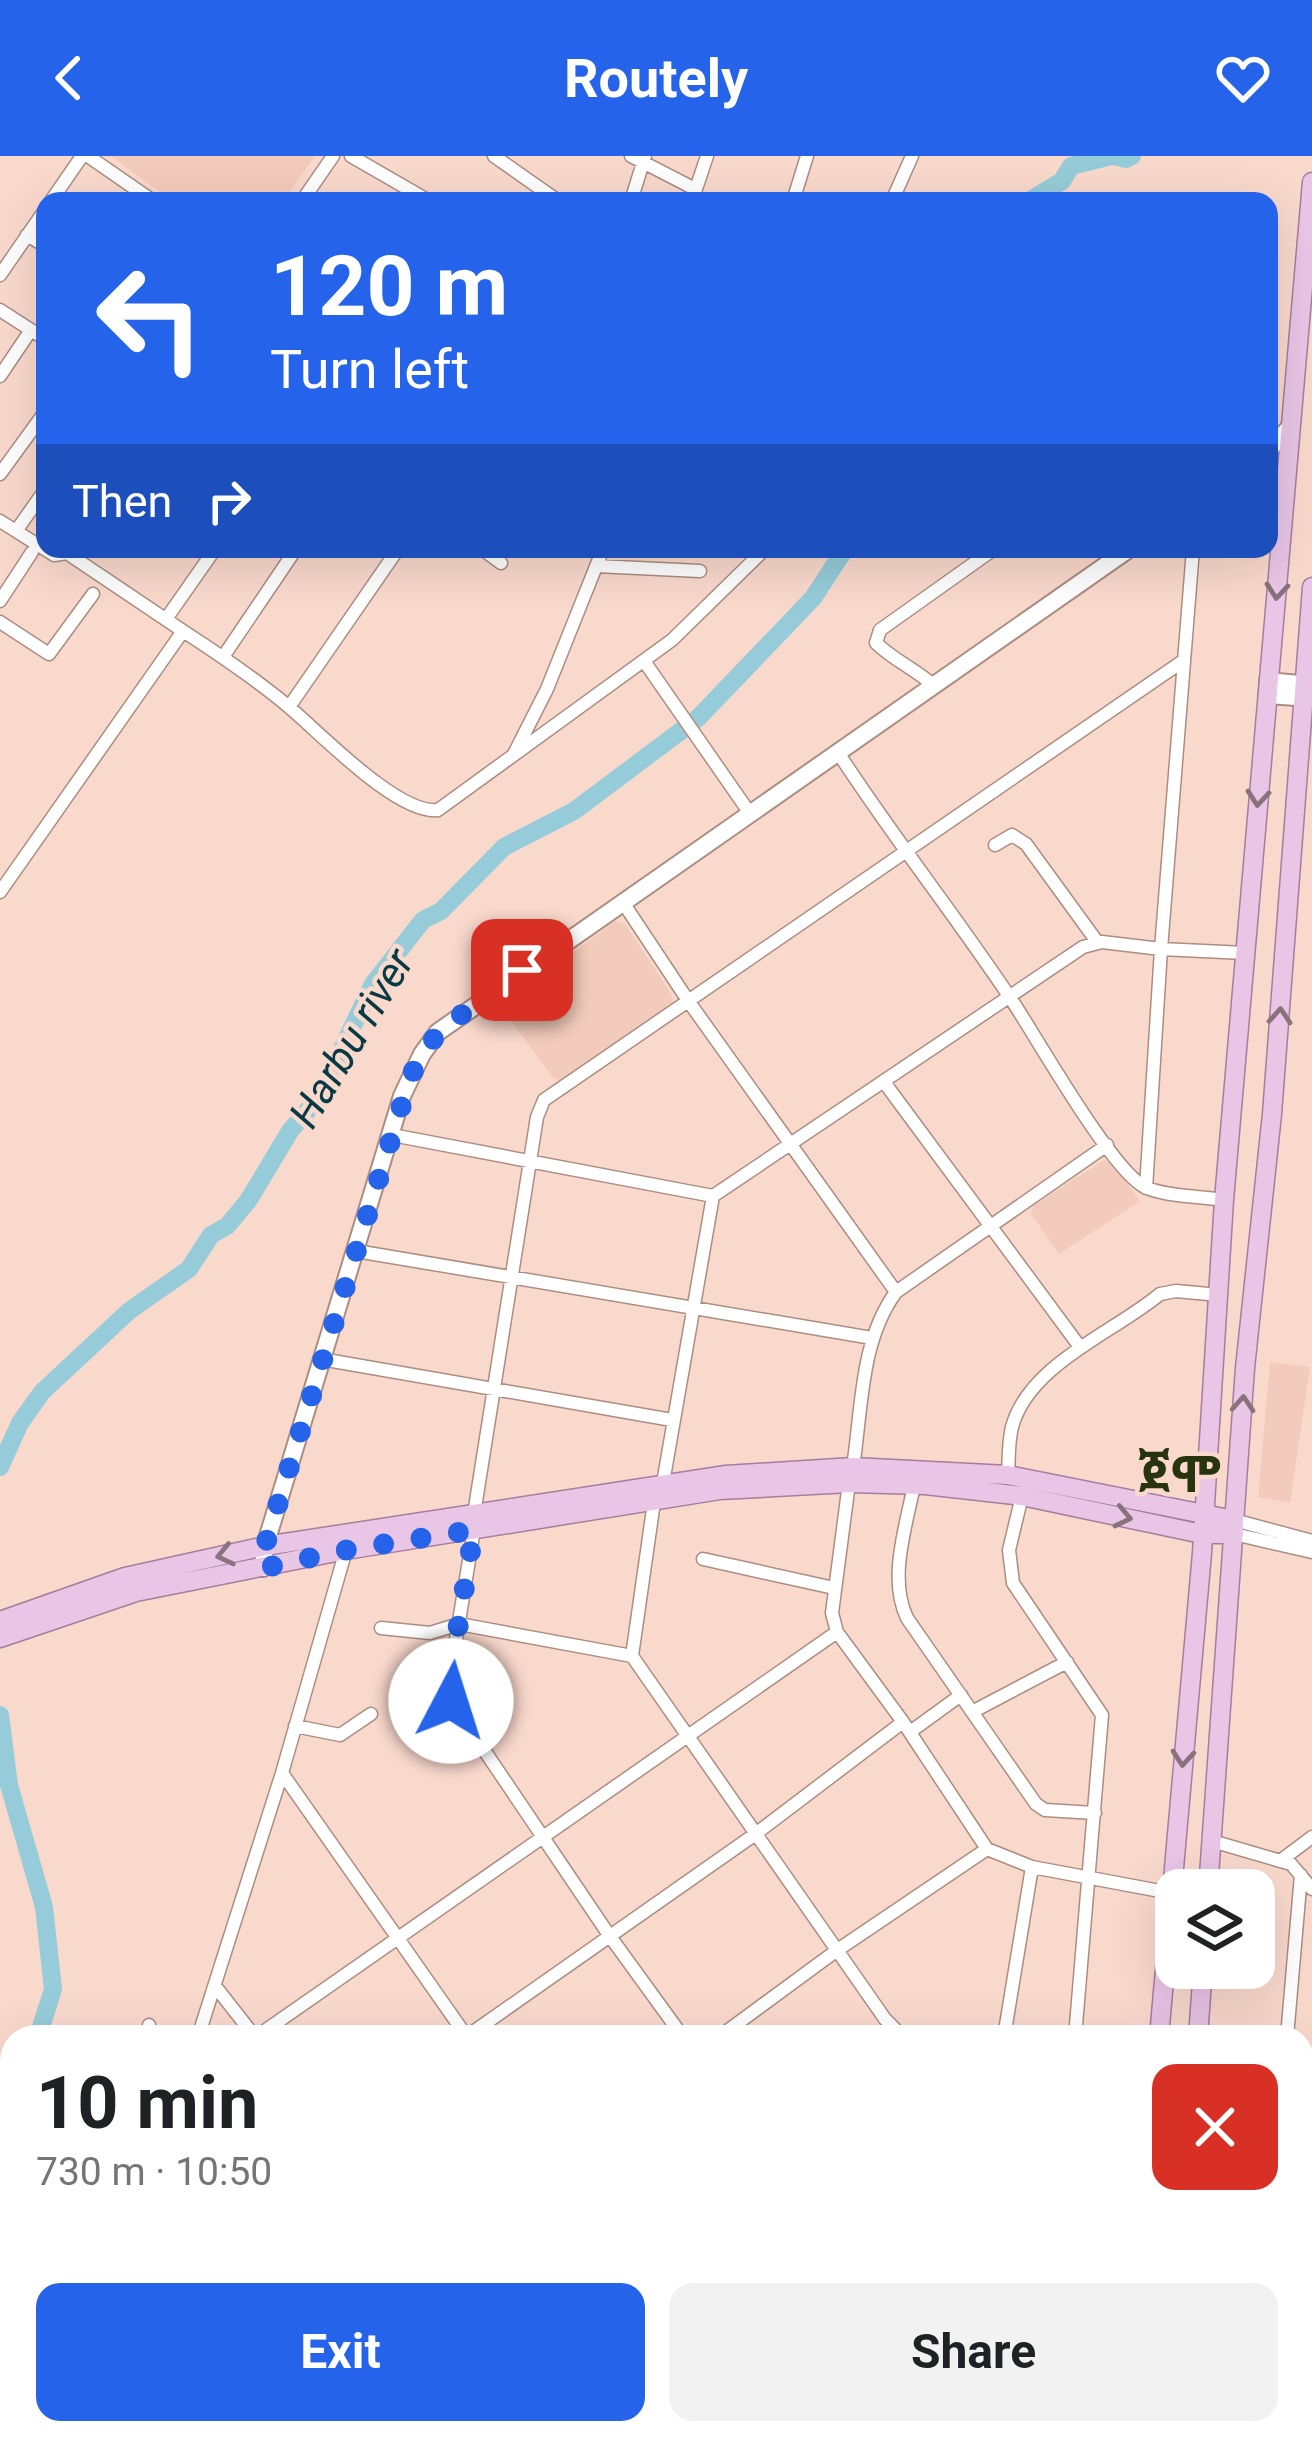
<!DOCTYPE html>
<meta charset="utf-8">
<style>
body{margin:0;font-family:Roboto,"Noto Sans Ethiopic",sans-serif;background:#f2f2f2;color:#202124;height:100vh;display:flex;flex-direction:column;font-size:45px;white-space:nowrap}
*{box-sizing:border-box;margin:0}
p{font-size:39px;color:#757577}
.icon{flex:none;width:66px;height:66px;fill:none;stroke:currentColor;stroke-width:2;stroke-linecap:round;stroke-linejoin:round}
.map{position:relative;flex:1;overflow:hidden}
.side{position:absolute;left:0px;top:1869px;width:1314px;height:420px;display:flex;flex-direction:column;background:#fff;border-radius:36px 36px 0 0;box-shadow:0 12px 48px #0002}
.side>*{flex:none}
.hud{position:absolute;left:36px;top:36px;width:1242px;height:366px;border-radius:24px;box-shadow:0 12px 48px #0002;background:#2563eb;color:#fff;overflow:hidden}
.buttons{position:absolute;left:1155px;top:1713px;display:grid;gap:24px}
.buttons a{display:grid;place-items:center;width:120px;height:120px;border-radius:24px;background:#fff;box-shadow:0 12px 48px #0002;font-size:60px}
.pin{position:absolute;display:grid;place-items:center;width:102px;height:102px;color:#fff;margin:-51px;border-radius:24px;box-shadow:0 6px 18px #0006}
.me{position:absolute;width:132px;margin:-66px;rotate:5deg;stroke-linejoin:round;filter:drop-shadow(0 0 9px #0008)}
.turn{display:flex;align-items:center;gap:42px;height:252px;padding:0 36px;font-size:54px}
.turn .icon{width:156px;height:156px;stroke-width:2.5}
.turn b{display:block;font-size:84px;line-height:102px}
.then{display:flex;align-items:center;height:114px;padding:0 36px;background:#0003;gap:24px;font-size:45px}
.round{display:grid;place-items:center;flex:none;width:126px;height:126px;border-radius:24px;background:#f2f2f2}
.overview{display:flex;align-items:center;justify-content:space-between;height:204px;padding:0 36px}
h1{font-size:72px;font-weight:700;line-height:90px}
.button{display:flex;gap:24px;margin-top:auto;padding:24px 36px}
.button a{flex:1;height:138px;border-radius:24px;background:#2563eb;color:#fff;font-size:48px;font-weight:700;line-height:138px;text-align:center}
.button a+a{background:#f2f2f2;color:#202124}
header{display:flex;justify-content:space-between;align-items:center;height:156px;padding:0 36px;background:#2563eb;color:#fff;font-size:54px;font-weight:700}
.map>svg:first-child{display:block}
.built{fill:#f3cbbc}
.lines{fill:none;stroke-linecap:round;stroke-linejoin:round}
.river{stroke:#96ccd9;stroke-width:18}
.street-casing{stroke:#ab8d81;stroke-width:15}
.secondary-casing{stroke:#ab8d81;stroke-width:20}
.primary-casing{stroke:#a77c9d;stroke-width:21}
.street{stroke:#fff;stroke-width:12}
.secondary{stroke:#fff;stroke-width:16}
.primary{stroke:#e9c5e6;stroke-width:18}
.oneway{stroke:#88727c}
.route{stroke:#2563eb;stroke-width:21;stroke-dasharray:0 37.8}
.labels{text-anchor:middle;stroke-width:9;stroke-linejoin:round;paint-order:stroke}
.water-label{font-size:42px;font-style:italic;fill:#073a44;stroke:#fad9cd}
.district-label{font-size:51px;font-weight:bold;fill:#28340e;stroke:#fad9cd}
</style>
<header><svg class="icon" aria-label="back" viewBox="0 0 24 24"><path d="M15 5l-7 7 7 7"/></svg>Routely<svg class="icon" aria-label="heart" viewBox="0 0 24 24"><path d="M12 20l-8-8c-3-5 5-10 8-4 3-6 11-1 8 4z"/></svg></header>
<div class="map">
<svg width="1312" height="2289" viewBox="0 0 1312 2289">
<rect width="100%" height="100%" fill="#fad9cd"/>
<path class="built" d="M 111,0 L 315,0 L 283,45 L 172,45 Z
M 615,765 L 625,768 L 672,839 L 673,848 L 560,924 L 553,922 L 503,853 L 504,848 Z
M 1104,1004 L 1114,1008 L 1140,1045 L 1059,1098 L 1031,1058 L 1034,1049 Z
M 1270,1206 L 1310,1211 L 1290,1347 L 1258,1341 Z
M 823,2277 L 1169,2277 L 1172,2289 L 830,2289 Z"/>
<g class="lines">
<path class="river" d="M 1114,0 L 1126,3 L 1132,0
M 1029,45 L 1062,25 L 1071,10 L 1112,0
M 0,1311 L 20,1267 L 42,1236 L 129,1155 L 189,1113 L 211,1079 L 227,1070 L 248,1045 L 290,975 L 319,941 L 373,828 L 423,764 L 441,755 L 504,691 L 574,655 L 698,562 L 813,442 L 845,393
M 0,1559 L 9,1629 L 44,1751 L 53,1833 L 38,1881
M 0,1980 L 12,1956"/>
<defs>
<path id="street" d="M 88,0 L 153,45
M 351,0 L 429,45
M 494,0 L 558,45
M 631,0 L 695,33
M 51,45 L 82,0
M 302,45 L 333,0
M 631,45 L 645,0
M 692,45 L 707,0
M 793,45 L 807,0
M 892,45 L 912,0
M 27,79 L 45,90
M 0,119 L 45,54
M 0,154 L 45,183
M 0,220 L 31,174
M 0,318 L 45,256
M 0,365 L 54,399 L 67,397 L 183,475 L 0,736
M 16,375 L 45,334
M 482,393 L 501,407
M 596,410 L 700,415
M 0,445 L 32,396
M 166,463 L 215,393
M 0,466 L 49,498 L 93,438
M 183,475 C 220,499 256,523 289,551 C 320,577 398,659 438,654 L 672,484 L 765,393
M 223,501 L 296,393
M 644,505 L 749,656
M 933,529 C 915,513 892,503 876,487 L 880,474 L 994,393
M 289,551 L 398,393
M 837,595 C 892,680 955,759 1011,843 C 1037,882 1109,1010 1143,1030 C 1164,1041 1201,1040 1224,1044
M 514,598 L 547,533 L 603,393
M 995,689 L 1012,679 L 1026,688 L 1098,787
M 622,745 L 689,846 L 896,1136
M 884,926 L 1080,1191
M 392,979 L 713,1040
M 1146,1032 L 1161,793 L 1245,797
M 356,1095 L 872,1182
M 321,1203 L 672,1264
M 853,1311 C 862,1253 860,1185 896,1136 L 1107,989
M 1008,1319 C 1009,1303 1008,1287 1012,1271 C 1029,1208 1115,1176 1160,1138 L 1176,1135 L 1219,1139
M 663,1327 L 713,1040 L 1083,791 L 1102,786 L 1161,793 L 1193,393
M 849,1327 L 832,1457 L 837,1476 L 903,1566 L 987,1693 L 1032,1711 L 1176,1738
M 914,1329 C 906,1371 888,1422 907,1462 L 1036,1648 L 1045,1654 L 1095,1657
M 1022,1340 L 1009,1394 L 1013,1427 L 1102,1559 L 1075,1881
M 654,1346 L 632,1500 L 885,1863 L 900,1878 L 915,1881
M 474,1358 L 537,961 L 544,944 L 1183,505
M 1234,1364 L 1312,1385
M 474,1374 L 449,1526 L 451,1545 L 609,1779 L 683,1881
M 1234,1378 L 1312,1396
M 703,1403 L 834,1432
M 381,1472 L 430,1477 L 459,1468 L 632,1500
M 972,1556 L 1067,1506
M 295,1570 L 340,1579 L 371,1558
M 910,1576 L 961,1539
M 282,1617 L 467,1881
M 1212,1685 L 1291,1708 L 1312,1733
M 1280,1705 L 1312,1681
M 215,1830 L 255,1881
M 146,1881 L 149,1869
M 198,1881 L 282,1617 L 346,1394
M 256,1881 L 837,1476
M 466,1881 L 754,1679 L 903,1566
M 719,1881 L 836,1795 L 987,1693
M 1004,1881 L 1032,1711
M 1287,1881 L 1301,1719
M 1302,1947 L 1312,1948
M 1302,2069 L 1312,2071
M 1302,2159 L 1304,2168
M 0,2262 L 12,2259
M 108,2277 L 116,2289
M 322,2277 L 331,2289
M 527,2277 L 536,2289
M 716,2277 L 727,2289
M 787,2277 L 797,2289
M 127,2289 L 145,2277
M 576,2289 L 594,2277"/>
<path id="secondary" d="M 1269,294 L 1290,271
M 1268,525 L 1312,529
M 1267,539 L 1312,542
M 263,1412 L 265,1390 L 402,940 L 422,898 L 438,876 L 1129,393"/>
<path id="primary" d="M 0,1465 L 125,1421 L 265,1390 L 726,1319 L 853,1311 L 1008,1319 L 1234,1364
M 0,1482 L 136,1436 L 346,1394 L 720,1334 L 849,1327 L 925,1329 L 1022,1340 L 1202,1378 L 1234,1378
M 1208,1734 L 1245,1212 L 1272,958 L 1312,431
M 1159,1881 L 1202,1397 L 1224,1044 L 1312,26
M 1198,1881 L 1203,1812
M 1179,2277 L 1182,2289
M 1213,2277 L 1216,2289"/>
</defs>
<use href="#street" class="street-casing"/>
<use href="#secondary" class="secondary-casing"/>
<use href="#primary" class="primary-casing"/>
<use href="#street" class="street"/>
<use href="#secondary" class="secondary"/>
<use href="#primary" class="primary"/>
</g>
<defs><path id="oneway-chevron" d="M-2-3.5L2.5 0L-2 3.5" fill="none" stroke-width="1.6" stroke-linecap="round" stroke-linejoin="round" transform="scale(3)"/></defs>
<g class="oneway">
<use href="#oneway-chevron" transform="translate(1277 435) rotate(95)"/>
<use href="#oneway-chevron" transform="translate(1258 642) rotate(95)"/>
<use href="#oneway-chevron" transform="translate(1280 860) rotate(-86)"/>
<use href="#oneway-chevron" transform="translate(1243 1248) rotate(-86)"/>
<use href="#oneway-chevron" transform="translate(1123 1361) rotate(12)"/>
<use href="#oneway-chevron" transform="translate(225 1399) rotate(167)"/>
<use href="#oneway-chevron" transform="translate(1183 1602) rotate(95)"/>
</g>
<g class="lines">
<path class="route" d="M 451,1545 L 449,1526 L 474,1374 L 346,1394 L 263,1412 L 265,1390 L 411,919 L 438,876 L 522,814"/>
</g>
<g class="labels">
<g class="water-label">
<text transform="translate(351 882) rotate(-59)" y="15">Harbu river</text>
</g>
<g class="district-label">
<text x="1180" y="1336">ጀሞ</text>
</g>
</g>
</svg>
<div class="buttons">
<a><svg class="icon" aria-label="layers" viewBox="0 0 24 24"><path d="M12 4l9 5-9 5-9-5zM3 14l9 5 9-5"/></svg></a>
</div>
<div class="pin" style="left:522px;top:814px;background:#d93025"><svg class="icon" aria-label="arrive" viewBox="0 0 24 24"><path d="M6 21V4h12l-3 4 3 4H6"/></svg></div>
<svg class="me" style="left:451px;top:1545px" viewBox="-20 -20 40 40"><circle r="19" fill="#fff"/><path d="M0-13L10 11 0 6-10 11z" fill="#2563eb"/></svg>
<div class="hud">
<div class="turn"><svg class="icon" aria-label="left" viewBox="0 0 24 24"><path d="M17 20v-9H6M10 6l-5 5 5 5"/></svg><div><b>120 m</b>Turn left</div></div>
<div class="then">Then<svg class="icon" aria-label="right" viewBox="0 0 24 24"><path d="M7 20v-9h11M14 6l5 5-5 5"/></svg></div>
</div>
<section class="side">
<div class="overview"><div><h1>10 min</h1><p>730 m · 10:50</p></div><a class="round" style="background:#d93025;color:#fff"><svg class="icon" aria-label="close" viewBox="0 0 24 24"><path d="M6 6l12 12M18 6L6 18"/></svg></a></div>
<div class="button"><a>Exit</a><a>Share</a></div>
</section>
</div>
